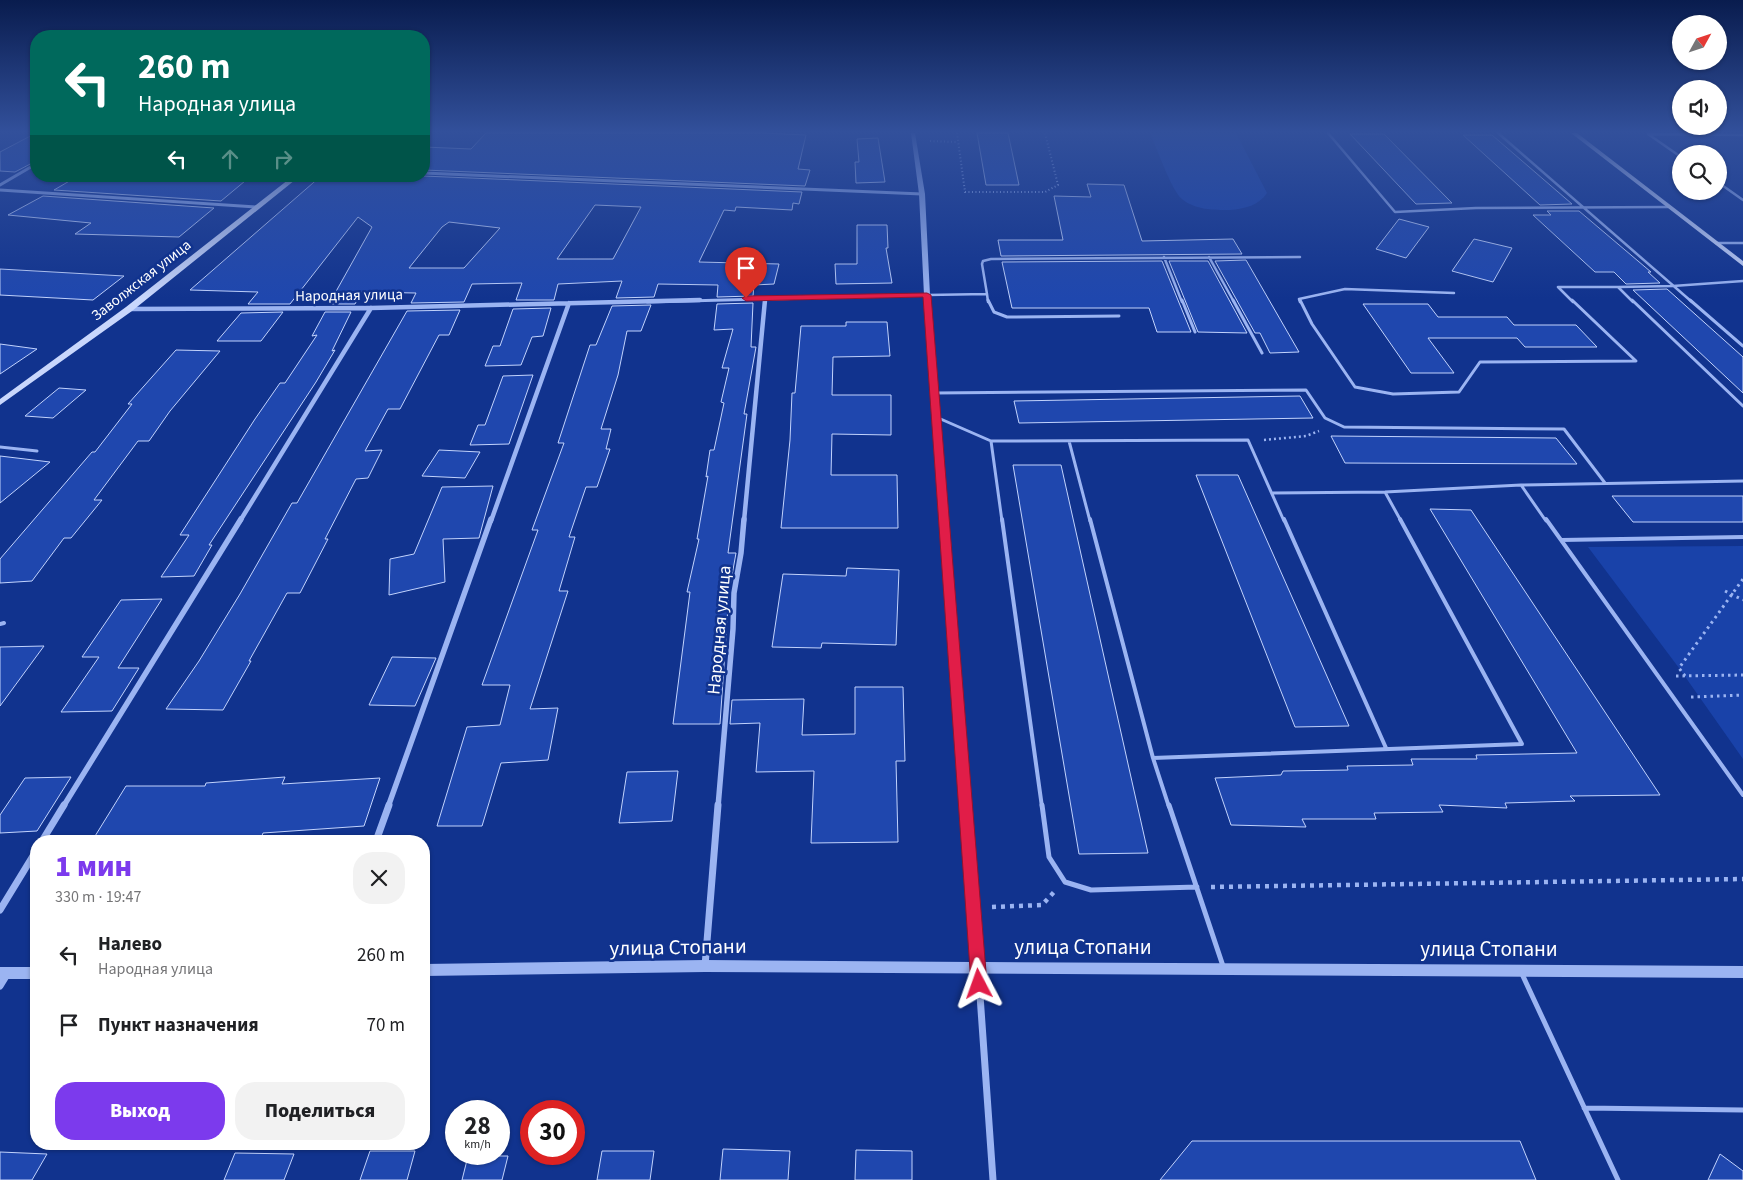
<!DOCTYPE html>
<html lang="ru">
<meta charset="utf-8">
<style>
body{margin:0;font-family:"Source Sans 3",sans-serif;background:#f2f2f2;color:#202124;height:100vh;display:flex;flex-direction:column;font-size:19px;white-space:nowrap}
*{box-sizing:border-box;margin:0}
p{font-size:16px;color:#757577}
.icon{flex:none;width:28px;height:28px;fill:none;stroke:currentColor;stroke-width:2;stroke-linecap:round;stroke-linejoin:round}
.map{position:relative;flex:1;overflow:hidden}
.panel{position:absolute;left:30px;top:835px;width:400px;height:315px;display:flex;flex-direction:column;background:#fff;border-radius:20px;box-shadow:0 1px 4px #0004}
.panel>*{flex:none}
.banner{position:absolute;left:30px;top:30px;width:400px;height:152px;border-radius:20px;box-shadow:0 1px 4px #0004;background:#00695c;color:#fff;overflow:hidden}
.needle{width:32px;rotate:50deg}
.tools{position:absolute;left:1672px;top:15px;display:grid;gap:10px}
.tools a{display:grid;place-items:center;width:55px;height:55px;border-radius:50%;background:#fff;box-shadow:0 1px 4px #0004;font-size:25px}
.speed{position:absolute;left:445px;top:1100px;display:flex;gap:10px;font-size:25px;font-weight:700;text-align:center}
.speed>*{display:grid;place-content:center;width:65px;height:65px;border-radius:50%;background:#fff;box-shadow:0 1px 4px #0004;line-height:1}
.speed small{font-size:12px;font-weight:400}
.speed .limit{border:8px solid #d22;background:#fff;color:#111}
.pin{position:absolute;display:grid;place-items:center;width:42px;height:42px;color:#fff;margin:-51px -21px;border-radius:50% 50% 50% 0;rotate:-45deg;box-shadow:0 0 5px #0007}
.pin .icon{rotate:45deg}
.me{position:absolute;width:55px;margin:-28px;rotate:356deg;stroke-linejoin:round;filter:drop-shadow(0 0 4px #0008)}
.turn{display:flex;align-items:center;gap:18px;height:105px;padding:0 25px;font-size:22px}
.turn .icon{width:65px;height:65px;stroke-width:2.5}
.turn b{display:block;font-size:35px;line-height:42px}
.lanes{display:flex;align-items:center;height:48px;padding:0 25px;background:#0003;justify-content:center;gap:25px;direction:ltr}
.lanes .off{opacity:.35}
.round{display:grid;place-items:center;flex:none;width:52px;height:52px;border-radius:20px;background:#f2f2f2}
.summary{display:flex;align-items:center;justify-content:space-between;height:85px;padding:0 25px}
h1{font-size:30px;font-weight:800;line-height:38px;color:#7c3aed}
.button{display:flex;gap:10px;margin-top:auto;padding:10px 25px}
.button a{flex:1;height:58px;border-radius:20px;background:#7c3aed;color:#fff;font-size:20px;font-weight:800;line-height:58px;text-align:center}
.button a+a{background:#f2f2f2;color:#202124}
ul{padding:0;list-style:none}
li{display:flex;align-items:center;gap:15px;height:70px;padding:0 25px}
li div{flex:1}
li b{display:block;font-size:19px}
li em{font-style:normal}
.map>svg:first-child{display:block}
.green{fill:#1942a9}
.building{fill:#1f47ae;stroke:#c2d3fd;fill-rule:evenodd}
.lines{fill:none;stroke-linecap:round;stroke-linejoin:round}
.path-far3{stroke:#9bb4f2;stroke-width:2;stroke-dasharray:1 2.5;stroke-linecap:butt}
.path-far2{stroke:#9bb4f2;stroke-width:2.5;stroke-dasharray:2 3;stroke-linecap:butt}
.path-far1{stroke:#9bb4f2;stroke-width:3;stroke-dasharray:2.5 4;stroke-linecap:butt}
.path{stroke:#9bb4f2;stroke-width:4.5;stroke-dasharray:4 5;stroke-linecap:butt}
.service-far3{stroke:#9bb4f2;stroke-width:2.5}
.service-far2{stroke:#9bb4f2;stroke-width:3}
.service-far1{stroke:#9bb4f2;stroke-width:4}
.service{stroke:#9bb4f2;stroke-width:5}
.minor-far3{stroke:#9bb4f2;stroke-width:3}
.minor-far2{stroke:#9bb4f2;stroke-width:4.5}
.minor-far1{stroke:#9bb4f2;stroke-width:5.5}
.minor{stroke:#9bb4f2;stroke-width:7}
.tertiary{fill:#9bb4f2;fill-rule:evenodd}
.secondary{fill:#c9d7fc;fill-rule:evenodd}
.route{fill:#e11d48;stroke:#92132f}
.labels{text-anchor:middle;stroke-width:5;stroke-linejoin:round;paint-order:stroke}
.far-street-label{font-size:15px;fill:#fff;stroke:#11338e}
.street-label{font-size:18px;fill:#fff;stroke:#11338e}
.near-street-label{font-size:21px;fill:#fff;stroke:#11338e}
</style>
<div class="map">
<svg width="1743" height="1180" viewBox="0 0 1743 1180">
<rect width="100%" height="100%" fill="#11338e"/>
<path class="green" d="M 1150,133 L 1236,133 L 1267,193 C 1259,205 1245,209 1230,210 C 1214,210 1195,210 1182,199 C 1171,190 1157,148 1150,133 Z
M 1743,546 L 1743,759 L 1679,668 L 1588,547 Z"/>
<path class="building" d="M 36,133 L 36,161 L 15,172 L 0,171 L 0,152 Z
M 486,133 L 763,133 L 806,135 L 798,169 L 810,170 L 805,186 L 424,170 L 424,147 L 471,149 Z
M 977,133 L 1008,133 L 1019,185 L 986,185 Z
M 1350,134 L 1384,134 L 1452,203 L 1416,204 Z
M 1463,135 L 1492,135 L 1572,204 L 1540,205 Z
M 878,138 L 885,182 L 856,183 L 855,162 L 859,162 L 857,139 Z
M 78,176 L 251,176 L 221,201 L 54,190 Z
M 321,176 L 423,176 L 802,192 L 799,204 L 793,203 L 792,210 L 736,207 L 735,211 L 724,210 L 699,262 L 779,264 L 774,284 L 754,285 L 753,296 L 717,297 L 718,285 L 658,284 L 654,297 L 616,298 L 622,281 L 558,284 L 554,300 L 516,300 L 522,283 L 472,284 L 464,302 L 411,303 L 416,293 L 361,292 L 355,304 L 329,304 L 372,227 L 358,217 L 290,304 L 248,304 L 258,292 L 190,290 ZM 595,205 L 641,207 L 613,259 L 557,259 ZM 449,222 L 500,228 L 464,268 L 409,268 L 442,227 Z
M 1087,184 L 1124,185 L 1142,241 L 1233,239 L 1242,254 L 1001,256 L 998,240 L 1063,240 L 1054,196 L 1091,197 Z
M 43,196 L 214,208 L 179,237 L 75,234 L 91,223 L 8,215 Z
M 1547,211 L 1579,211 L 1651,272 L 1648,272 L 1660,283 L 1626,284 L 1614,272 L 1595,272 L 1533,215 L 1551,215 Z
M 1399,219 L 1429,227 L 1406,258 L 1376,249 Z
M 857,225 L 887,225 L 888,248 L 886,248 L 892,283 L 836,284 L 835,264 L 857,264 Z
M 1474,239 L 1512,248 L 1493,282 L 1452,271 Z
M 1246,260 L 1299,352 L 1270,353 L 1260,333 L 1255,333 L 1215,261 Z
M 1162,261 L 1191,332 L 1157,332 L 1149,308 L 1012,308 L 1002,262 Z
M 1169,261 L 1208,261 L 1247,333 L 1198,332 Z
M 0,269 L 124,276 L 93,300 L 0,295 Z
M 1667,289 L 1743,357 L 1743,393 L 1633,290 Z
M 753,303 L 751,347 L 756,347 L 744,414 L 747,414 L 728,553 L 736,553 L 729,592 L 720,724 L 673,724 L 690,592 L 687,592 L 699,539 L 697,539 L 708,476 L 706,477 L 710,450 L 714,450 L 724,403 L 721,402 L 729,368 L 722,368 L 733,329 L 714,330 L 717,304 Z
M 1363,304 L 1428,304 L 1438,317 L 1507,317 L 1514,325 L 1576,325 L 1597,347 L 1525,347 L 1517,338 L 1428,338 L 1454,373 L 1411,373 Z
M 651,305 L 641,331 L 627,331 L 618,375 L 601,429 L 611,429 L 606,449 L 610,449 L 597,487 L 586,487 L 569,537 L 575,537 L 559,591 L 568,591 L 530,709 L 558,708 L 548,760 L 501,763 L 482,826 L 437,826 L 467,727 L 500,725 L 510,685 L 482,685 L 538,530 L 532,530 L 564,443 L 558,443 L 590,345 L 596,345 L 612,306 Z
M 551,308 L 543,336 L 532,337 L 521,365 L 485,366 L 493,346 L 500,346 L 513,309 Z
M 460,310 L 449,335 L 439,335 L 400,409 L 388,409 L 365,451 L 382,450 L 368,478 L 356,479 L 325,539 L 328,539 L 300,593 L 287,593 L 249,661 L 251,661 L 223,710 L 166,709 L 199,661 L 240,594 L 292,503 L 297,503 L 407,311 Z
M 283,312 L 261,341 L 217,341 L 241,313 Z
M 325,312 L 351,312 L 332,351 L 335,350 L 316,382 L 209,545 L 212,545 L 194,576 L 161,577 L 189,535 L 180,535 L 255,419 L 280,383 L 285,383 L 317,335 L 312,336 Z
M 846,322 L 887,322 L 890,356 L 833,357 L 832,395 L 891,395 L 891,435 L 832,434 L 831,475 L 897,475 L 898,528 L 781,528 L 790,440 L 792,393 L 795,393 L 801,326 L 846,326 Z
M 0,344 L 37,349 L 0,374 Z
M 176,350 L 220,351 L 170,411 L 149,441 L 138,441 L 94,500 L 102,500 L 71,538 L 64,538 L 32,581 L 0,583 L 0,559 L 92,452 L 95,452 L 132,404 L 128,404 Z
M 533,375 L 509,444 L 470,445 L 478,425 L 485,425 L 503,376 Z
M 59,388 L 86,390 L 53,418 L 25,416 Z
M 1300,396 L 1313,418 L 1019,423 L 1014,401 Z
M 1331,436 L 1556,438 L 1577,464 L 1345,463 Z
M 439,450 L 480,452 L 465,478 L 422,476 Z
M 0,456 L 50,462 L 0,503 Z
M 1013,465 L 1061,465 L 1148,853 L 1079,854 Z
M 1196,475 L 1238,475 L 1349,726 L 1295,727 Z
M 493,486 L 479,538 L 443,539 L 445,582 L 389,595 L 390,559 L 414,554 L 442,487 Z
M 1612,496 L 1743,496 L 1743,522 L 1633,522 Z
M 1430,509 L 1471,510 L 1660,795 L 1570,796 L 1575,801 L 1505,803 L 1507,808 L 1439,805 L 1443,812 L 1374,813 L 1376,819 L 1302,819 L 1306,827 L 1231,825 L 1215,778 L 1281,775 L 1283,771 L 1348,770 L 1347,766 L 1413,765 L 1411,759 L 1477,759 L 1476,755 L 1577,753 Z
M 847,568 L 899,570 L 896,645 L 822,643 L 821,648 L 772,647 L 783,574 L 846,576 Z
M 162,599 L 118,668 L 139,668 L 112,711 L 61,712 L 99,657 L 82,657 L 121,600 Z
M 44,646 L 0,706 L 0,647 Z
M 392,657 L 436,658 L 415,706 L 369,705 Z
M 855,687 L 903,687 L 905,761 L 896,761 L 898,842 L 811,843 L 814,771 L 756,772 L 760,723 L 730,724 L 732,700 L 804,699 L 802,735 L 855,734 Z
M 678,771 L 672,821 L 619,823 L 627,772 Z
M 71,777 L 37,831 L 0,833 L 0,815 L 25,778 Z
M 285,777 L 282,784 L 380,778 L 364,826 L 263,833 L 260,841 L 92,841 L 126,786 L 205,786 L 206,783 Z
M 1192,1141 L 1520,1141 L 1536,1180 L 1160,1180 Z
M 723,1149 L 790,1151 L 788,1180 L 720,1180 Z
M 856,1150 L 912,1151 L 912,1180 L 855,1180 Z
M 370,1151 L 415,1151 L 407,1180 L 360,1180 Z
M 602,1151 L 654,1151 L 650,1180 L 597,1180 Z
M 0,1152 L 47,1154 L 32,1180 L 0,1180 Z
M 235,1153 L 294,1154 L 284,1180 L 224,1180 Z
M 1720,1154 L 1743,1171 L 1743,1180 L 1708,1180 Z
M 468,1156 L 508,1156 L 502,1180 L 462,1180 Z"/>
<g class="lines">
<path class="path-far3" d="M 957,133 L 965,192 L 1045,192 L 1058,185 L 1045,133
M 930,141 L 957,142"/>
<path class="path-far2" d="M 1264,440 L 1306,436 L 1319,431"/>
<path class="path-far1" d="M 1725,591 L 1743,600
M 1676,676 L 1743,675
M 1685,676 L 1679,668 L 1743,579
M 1691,697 L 1743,695"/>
<path class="path" d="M 1211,887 L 1743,879
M 992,907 L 1042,905 L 1055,891"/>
<path class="service-far3" d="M 1328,133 L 1395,212 L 1476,208 L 1668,207
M 1498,133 L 1692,302
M 1648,134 L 1743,135
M 1648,134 L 1681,157
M 1719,183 L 1743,200
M 1716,243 L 1743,243
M 1164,257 L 1182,302
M 1209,257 L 1234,302
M 987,294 L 988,302
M 927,295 L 987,294 L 982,264 L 983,261 L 991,259 L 1300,257
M 1300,302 L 1299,299 L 1345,289 L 1454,293
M 1573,302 L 1558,287 L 1618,287
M 1633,302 L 1618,287 L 1673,286 L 1743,281"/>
<path class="service-far2" d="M 988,300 L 994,312 L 1007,317 L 1119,316
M 1182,300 L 1195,332
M 1233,300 L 1262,353
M 1300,300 L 1312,324 L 1355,387 L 1393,394 L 1459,392 L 1480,362 L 1636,361 L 1572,300
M 1632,300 L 1743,406
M 1690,300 L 1743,346
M 935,393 L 1306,390 L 1325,418 L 1344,427 L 1564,429 L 1605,483
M 936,417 L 991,441 L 1002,521
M 991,441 L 1248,440 L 1284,521
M 1069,441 L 1090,521
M 0,447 L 37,451
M 1521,485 L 1546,521
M 1385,492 L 1401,521
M 1273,493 L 1385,492 L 1521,485 L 1743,481"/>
<path class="service-far1" d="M 1002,519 L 1042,807
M 1090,519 L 1153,758 L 1522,744 L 1400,519
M 1284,519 L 1386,748
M 1546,519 L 1743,795
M 1561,540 L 1743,537
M 0,624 L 4,623
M 1153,758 L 1169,807"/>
<path class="service" d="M 1042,805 L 1049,857 L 1065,882 L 1091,890 L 1197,887
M 1169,805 L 1223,966
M 1522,974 L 1618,1180
M 1584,1108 L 1743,1110"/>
<path class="minor-far3" d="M 424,173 L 922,194
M 0,185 L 36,164
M 0,190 L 257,207
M 647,302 L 927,295
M 765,302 L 765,298"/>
<path class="minor-far2" d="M 129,309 L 371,308 L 700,300
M 240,521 L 371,308
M 491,521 L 569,303
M 744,521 L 765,300"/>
<path class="minor-far1" d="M 63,807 L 241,519
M 388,807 L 491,519
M 718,807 L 733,629 L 734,593 L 741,553 L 744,519"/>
<path class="minor" d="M 42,841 L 64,805
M 376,841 L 389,805
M 0,910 L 36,851
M 705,966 L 718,805
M 978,967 L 993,1180
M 0,986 L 8,973"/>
<path class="tertiary" d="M 911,133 L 915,133 L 925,194 L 930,295 L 984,962 L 1743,966 L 1743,978 L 705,972 L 424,976 L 424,964 L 705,960 L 972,962 L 924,295 L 919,194 Z
M 0,967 L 36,967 L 36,979 L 0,979 Z"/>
<path class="secondary" d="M 1571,133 L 1577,133 L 1743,261 L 1743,266 Z
M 293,176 L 300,176 L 132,311 L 0,405 L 0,399 L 126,307 Z"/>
</g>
<linearGradient id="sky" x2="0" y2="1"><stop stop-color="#091c4e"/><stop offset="0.44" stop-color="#32509b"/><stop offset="1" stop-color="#32509b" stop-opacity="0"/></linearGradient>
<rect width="1743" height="299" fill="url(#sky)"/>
<path class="route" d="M 927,293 L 931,295 L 987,984 L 984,989 L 979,992 L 973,989 L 971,984 L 923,297 L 746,301 L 742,298 L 746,296 Z"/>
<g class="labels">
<g class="far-street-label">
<text transform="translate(141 280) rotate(-38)" y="5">Заволжская улица</text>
<text transform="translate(349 295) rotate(-1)" y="5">Народная улица</text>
</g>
<g class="street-label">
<text transform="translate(719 630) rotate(-85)" y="6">Народная улица</text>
</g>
<g class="near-street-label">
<text transform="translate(678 947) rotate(-1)" y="7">улица Стопани</text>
<text x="1083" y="954">улица Стопани</text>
<text x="1489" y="956">улица Стопани</text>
</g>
</g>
</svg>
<div class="tools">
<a><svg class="needle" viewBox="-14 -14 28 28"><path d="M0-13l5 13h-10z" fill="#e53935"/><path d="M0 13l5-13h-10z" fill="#757577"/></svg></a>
<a><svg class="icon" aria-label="sound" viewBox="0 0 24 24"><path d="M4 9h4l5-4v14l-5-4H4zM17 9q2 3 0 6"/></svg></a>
<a><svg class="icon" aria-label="search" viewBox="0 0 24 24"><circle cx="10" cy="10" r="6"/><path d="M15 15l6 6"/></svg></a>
</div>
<div class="speed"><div>28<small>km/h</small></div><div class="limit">30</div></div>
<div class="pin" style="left:746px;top:298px;background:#d93025"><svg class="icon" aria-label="arrive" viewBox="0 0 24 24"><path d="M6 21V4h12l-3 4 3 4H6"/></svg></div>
<svg class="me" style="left:979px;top:984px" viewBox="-20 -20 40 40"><path d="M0-17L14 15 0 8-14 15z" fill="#e11d48" stroke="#fff" stroke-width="4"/></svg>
<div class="banner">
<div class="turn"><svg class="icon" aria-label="left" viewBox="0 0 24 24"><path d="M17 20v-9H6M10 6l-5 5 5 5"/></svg><div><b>260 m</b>Народная улица</div></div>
<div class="lanes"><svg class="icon" aria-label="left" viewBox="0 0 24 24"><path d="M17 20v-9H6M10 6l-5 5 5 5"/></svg><svg class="icon off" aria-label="ahead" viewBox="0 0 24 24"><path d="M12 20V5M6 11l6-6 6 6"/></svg><svg class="icon off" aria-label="right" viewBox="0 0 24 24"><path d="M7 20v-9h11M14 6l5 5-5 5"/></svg></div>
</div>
<section class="panel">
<div class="summary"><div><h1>1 мин</h1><p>330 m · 19:47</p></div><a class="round"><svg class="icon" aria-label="close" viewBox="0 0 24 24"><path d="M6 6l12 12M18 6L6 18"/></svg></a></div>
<ul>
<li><svg class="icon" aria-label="left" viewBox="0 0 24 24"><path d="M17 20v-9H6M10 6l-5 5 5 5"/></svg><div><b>Налево</b><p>Народная улица</p></div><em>260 m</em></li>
<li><svg class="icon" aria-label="arrive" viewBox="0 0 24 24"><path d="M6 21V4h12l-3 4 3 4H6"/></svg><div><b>Пункт назначения</b></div><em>70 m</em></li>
</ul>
<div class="button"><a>Выход</a><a>Поделиться</a></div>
</section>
</div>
